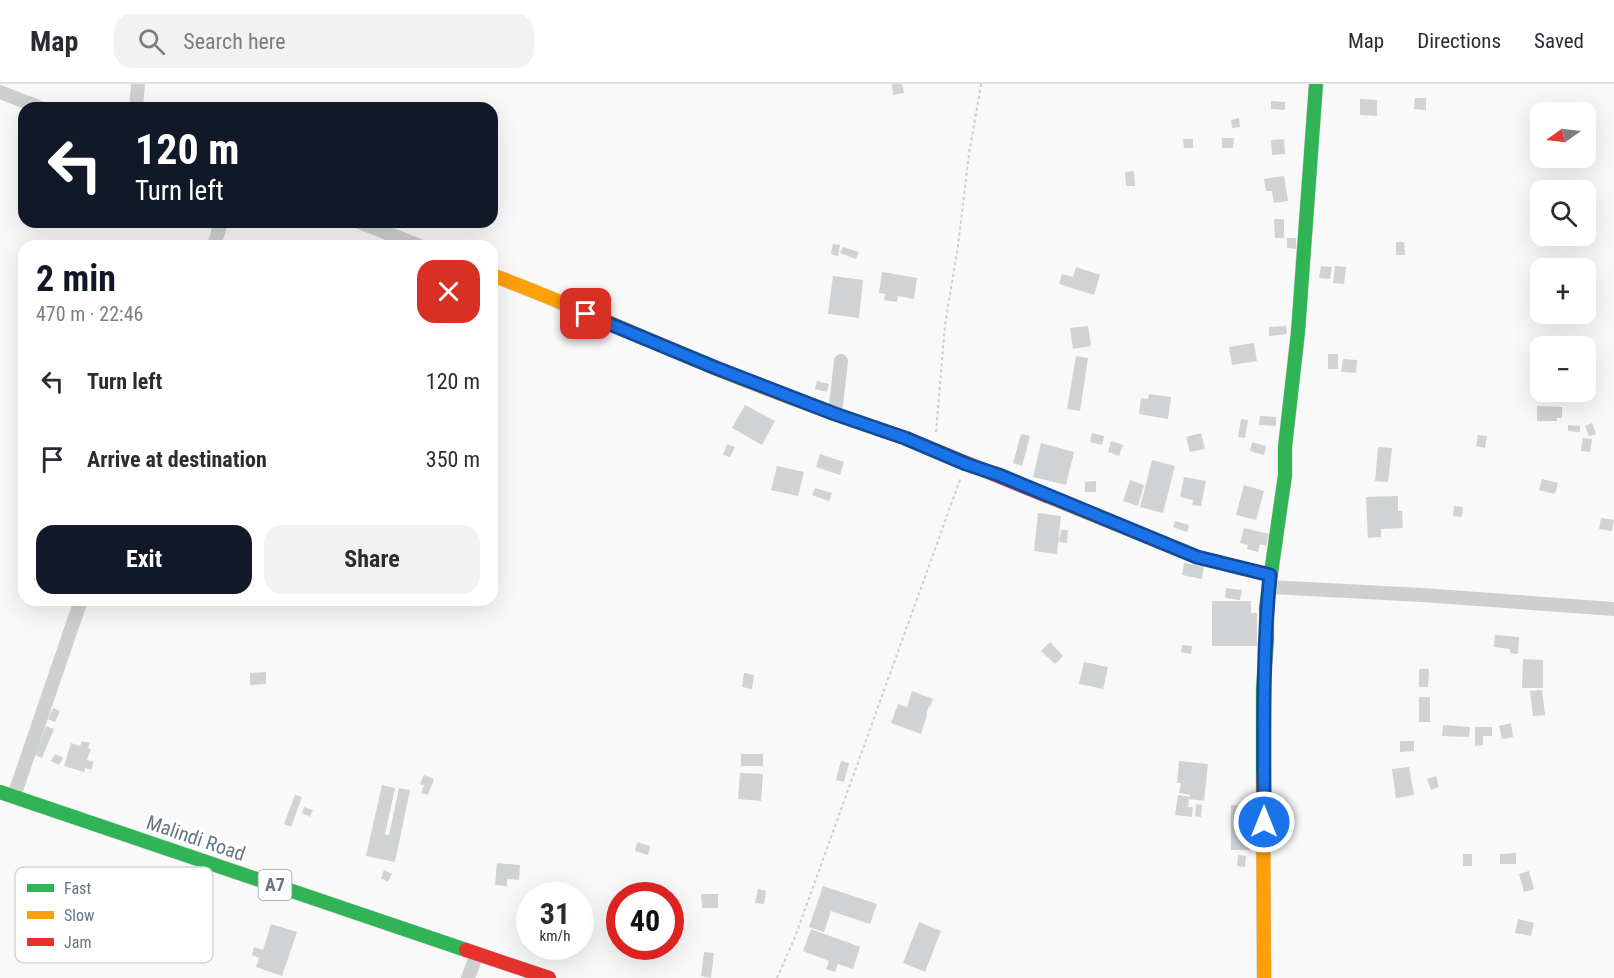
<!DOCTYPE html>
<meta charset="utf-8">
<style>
body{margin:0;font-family:"Roboto Condensed",sans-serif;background:#f2f2f3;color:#2b2b33;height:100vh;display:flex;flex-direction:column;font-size:22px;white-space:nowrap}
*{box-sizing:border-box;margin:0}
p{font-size:20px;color:#7c7c81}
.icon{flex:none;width:33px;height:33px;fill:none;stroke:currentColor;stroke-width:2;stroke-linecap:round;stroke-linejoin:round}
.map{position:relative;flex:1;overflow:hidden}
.details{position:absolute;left:18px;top:156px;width:480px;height:366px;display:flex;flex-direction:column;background:#fff;border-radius:18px;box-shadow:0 6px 24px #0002}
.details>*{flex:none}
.guide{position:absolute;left:18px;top:18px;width:480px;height:126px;border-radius:18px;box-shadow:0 6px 24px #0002;background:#111827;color:#fff;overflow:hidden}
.needle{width:39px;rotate:256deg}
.buttons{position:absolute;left:1530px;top:18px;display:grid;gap:12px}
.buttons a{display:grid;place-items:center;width:66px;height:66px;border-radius:12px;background:#fff;box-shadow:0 6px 24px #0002;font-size:30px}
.speed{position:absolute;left:516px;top:798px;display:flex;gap:12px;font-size:30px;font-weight:700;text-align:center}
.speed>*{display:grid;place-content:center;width:78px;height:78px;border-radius:50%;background:#fff;box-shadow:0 6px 24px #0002;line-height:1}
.speed small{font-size:15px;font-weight:400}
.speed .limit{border:9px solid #d22;background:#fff;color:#111}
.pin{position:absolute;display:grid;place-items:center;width:51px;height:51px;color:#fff;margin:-26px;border-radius:12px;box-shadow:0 3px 9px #0006}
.me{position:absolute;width:66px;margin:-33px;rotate:0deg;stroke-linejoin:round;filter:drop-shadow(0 0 4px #0008)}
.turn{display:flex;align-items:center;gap:21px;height:126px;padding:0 18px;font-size:27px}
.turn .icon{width:78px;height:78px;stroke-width:2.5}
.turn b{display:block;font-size:42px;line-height:51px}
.round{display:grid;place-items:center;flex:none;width:63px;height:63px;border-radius:18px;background:#f2f2f3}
.summary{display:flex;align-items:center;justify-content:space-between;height:102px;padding:0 18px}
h1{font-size:36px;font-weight:700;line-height:45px;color:#111827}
.primary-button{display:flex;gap:12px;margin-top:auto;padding:12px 18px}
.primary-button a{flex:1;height:69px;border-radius:18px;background:#111827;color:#fff;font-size:24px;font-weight:700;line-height:69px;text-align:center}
.primary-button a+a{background:#f2f2f3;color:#2b2b33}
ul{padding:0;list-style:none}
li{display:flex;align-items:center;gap:18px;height:78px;padding:0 18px}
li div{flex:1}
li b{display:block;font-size:22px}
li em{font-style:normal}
header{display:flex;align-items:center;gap:36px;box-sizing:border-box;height:84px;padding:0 30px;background:#fff;border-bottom:2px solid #e1e1e2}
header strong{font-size:28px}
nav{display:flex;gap:33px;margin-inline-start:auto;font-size:21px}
.search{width:420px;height:54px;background:#f2f2f3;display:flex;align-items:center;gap:15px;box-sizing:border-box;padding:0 21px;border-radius:18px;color:#7c7c81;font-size:22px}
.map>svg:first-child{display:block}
.building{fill:#d0d2d3}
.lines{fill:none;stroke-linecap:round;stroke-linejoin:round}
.fast-casing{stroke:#d5d6d7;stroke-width:15}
.slow-casing{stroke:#d5d6d7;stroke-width:15}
.jam-casing{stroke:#d5d6d7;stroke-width:15}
.path{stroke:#cbcccd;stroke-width:2;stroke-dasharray:3 3;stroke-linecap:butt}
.street{stroke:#cecfd0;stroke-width:14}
.fast{stroke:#30b455;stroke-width:14}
.slow{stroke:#ff9f0a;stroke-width:14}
.jam{stroke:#e5322d;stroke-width:14}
.route-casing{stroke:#114b97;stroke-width:15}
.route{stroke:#1a73e8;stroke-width:10}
.labels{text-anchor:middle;stroke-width:6;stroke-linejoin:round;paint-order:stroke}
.shield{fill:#fff;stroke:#939fa8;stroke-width:1.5}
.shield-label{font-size:18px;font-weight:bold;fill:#657683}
.street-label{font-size:20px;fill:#657683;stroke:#fff}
.key{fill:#fff;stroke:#d1d6da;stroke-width:1.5}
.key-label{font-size:16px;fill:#657683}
</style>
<header>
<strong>Map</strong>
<div class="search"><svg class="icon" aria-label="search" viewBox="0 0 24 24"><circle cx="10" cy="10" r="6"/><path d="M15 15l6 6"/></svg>Search here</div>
<nav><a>Map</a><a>Directions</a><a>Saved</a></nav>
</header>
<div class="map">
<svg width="1614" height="894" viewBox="0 0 1614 894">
<rect width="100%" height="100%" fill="#f9f9f9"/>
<path class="building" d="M 892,0 L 902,0 L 904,9 L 893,11 Z
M 1415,14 L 1426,14 L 1426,26 L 1414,25 Z
M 1360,15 L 1377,16 L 1377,32 L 1360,31 Z
M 1271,17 L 1285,18 L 1285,26 L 1271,25 Z
M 1239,34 L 1240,43 L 1232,44 L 1231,36 Z
M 1222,54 L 1234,54 L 1233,64 L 1222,64 Z
M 1183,55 L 1193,55 L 1193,64 L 1184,64 Z
M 1284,55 L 1285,70 L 1272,71 L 1271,56 Z
M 1134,87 L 1135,102 L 1126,102 L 1125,88 Z
M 1284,92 L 1288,117 L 1274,119 L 1272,107 L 1266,107 L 1264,95 Z
M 1274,135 L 1284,135 L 1284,154 L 1275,154 Z
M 1287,154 L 1296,154 L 1296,165 L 1287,164 Z
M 1396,158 L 1404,158 L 1405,171 L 1396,171 Z
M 833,160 L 840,161 L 838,172 L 831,170 Z
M 843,163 L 859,168 L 856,175 L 840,169 Z
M 1321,182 L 1332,183 L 1330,195 L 1319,194 Z
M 1335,182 L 1346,183 L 1344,200 L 1333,199 Z
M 1076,183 L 1100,191 L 1094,211 L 1059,200 L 1062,190 L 1073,193 Z
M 882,188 L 917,194 L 914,215 L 898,212 L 897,218 L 884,216 L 885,210 L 879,209 Z
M 833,192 L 863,196 L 859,234 L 828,230 Z
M 1088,242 L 1091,262 L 1073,265 L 1070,244 Z
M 1286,242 L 1287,250 L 1269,252 L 1269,243 Z
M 1254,259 L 1257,277 L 1232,281 L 1229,263 Z
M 1328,270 L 1338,270 L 1338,285 L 1328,285 Z
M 1076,272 L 1088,274 L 1080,327 L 1067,325 Z
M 1343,275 L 1357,276 L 1356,289 L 1341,288 Z
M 817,297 L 829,300 L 827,308 L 815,305 Z
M 1149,310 L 1171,313 L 1168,335 L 1139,330 L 1141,314 L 1148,315 Z
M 745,321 L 775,337 L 762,361 L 732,344 Z
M 1537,322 L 1562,323 L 1562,334 L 1557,334 L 1557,337 L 1537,337 Z
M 1260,332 L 1276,333 L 1276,342 L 1259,341 Z
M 1241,335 L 1248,336 L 1245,354 L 1238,353 Z
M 1592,339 L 1596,350 L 1589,352 L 1585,342 Z
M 1568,341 L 1580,342 L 1580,348 L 1568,347 Z
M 1092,349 L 1104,352 L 1102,361 L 1090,358 Z
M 1201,349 L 1205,365 L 1190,368 L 1186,353 Z
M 1021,350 L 1030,352 L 1022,382 L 1013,379 Z
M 1478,351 L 1487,352 L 1485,364 L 1476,362 Z
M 1583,354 L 1592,355 L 1590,368 L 1581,367 Z
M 1111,357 L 1123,361 L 1119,372 L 1108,368 Z
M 1252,358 L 1266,362 L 1264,371 L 1250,367 Z
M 1041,359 L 1074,368 L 1066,401 L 1033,393 Z
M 727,360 L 735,363 L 730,373 L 723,371 Z
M 1378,363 L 1392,364 L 1388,398 L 1375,397 Z
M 820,370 L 844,378 L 840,391 L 816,383 Z
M 1152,376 L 1175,382 L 1163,429 L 1140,423 Z
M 777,382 L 804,388 L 798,412 L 771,406 Z
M 1184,393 L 1206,397 L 1201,422 L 1192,421 L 1193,416 L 1180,413 Z
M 1542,395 L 1558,399 L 1555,410 L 1539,406 Z
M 1130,396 L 1144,401 L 1138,422 L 1123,417 Z
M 1096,397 L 1096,408 L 1085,408 L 1085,398 Z
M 1244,401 L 1264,407 L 1256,436 L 1236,431 Z
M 815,404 L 832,409 L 829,417 L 812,411 Z
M 1398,412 L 1398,427 L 1402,427 L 1403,444 L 1381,445 L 1381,453 L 1368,454 L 1366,413 Z
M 1454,422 L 1463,423 L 1462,433 L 1453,432 Z
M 1038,429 L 1061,432 L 1057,470 L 1034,467 Z
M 1601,434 L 1614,436 L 1612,447 L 1599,445 Z
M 1175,437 L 1189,441 L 1187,448 L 1173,443 Z
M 1244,444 L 1269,450 L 1266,462 L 1260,460 L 1258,468 L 1247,465 L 1248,461 L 1240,459 Z
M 1061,446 L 1068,446 L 1067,459 L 1059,458 Z
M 1184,479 L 1204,482 L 1202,495 L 1182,491 Z
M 1226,504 L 1242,506 L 1240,516 L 1225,514 Z
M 1212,517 L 1251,517 L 1251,529 L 1257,529 L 1257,562 L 1212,562 Z
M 1495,551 L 1519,553 L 1518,570 L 1510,569 L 1510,565 L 1494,563 Z
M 1050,558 L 1063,572 L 1055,580 L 1041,567 Z
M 1182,561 L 1192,562 L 1191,570 L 1181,568 Z
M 1523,575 L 1543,576 L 1543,604 L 1522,604 Z
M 1084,578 L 1108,583 L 1103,605 L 1079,600 Z
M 1419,585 L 1429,585 L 1428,603 L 1419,603 Z
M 266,588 L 266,600 L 250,601 L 250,589 Z
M 744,589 L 754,591 L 752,605 L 742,603 Z
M 1542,606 L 1545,631 L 1533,632 L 1530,607 Z
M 912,607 L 933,615 L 930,623 L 929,622 L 926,631 L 927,631 L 921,650 L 891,639 L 898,620 L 907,623 Z
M 1419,613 L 1430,613 L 1430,638 L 1419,638 Z
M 53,624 L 60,627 L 55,638 L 48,635 Z
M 1511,639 L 1513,653 L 1502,655 L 1499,642 Z
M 1443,641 L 1470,643 L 1469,653 L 1442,652 Z
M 46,642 L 54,645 L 42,674 L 35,671 Z
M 1475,643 L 1492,643 L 1492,652 L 1483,652 L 1483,661 L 1475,662 Z
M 82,657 L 90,659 L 88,664 L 91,665 L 87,676 L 94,678 L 91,686 L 85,684 L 84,688 L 64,682 L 71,659 L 80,662 Z
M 1400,657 L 1414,657 L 1414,667 L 1400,668 Z
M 55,670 L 63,674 L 59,681 L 51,677 Z
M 741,670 L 763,670 L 763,682 L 741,682 Z
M 841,677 L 849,679 L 844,698 L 836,696 Z
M 1179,677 L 1208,680 L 1204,717 L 1189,715 L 1188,723 L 1193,723 L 1192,733 L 1175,731 L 1178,711 L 1190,713 L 1190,711 L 1179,709 L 1181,699 L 1177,699 Z
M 1409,683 L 1414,711 L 1396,714 L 1392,685 Z
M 740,689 L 763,690 L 761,717 L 738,715 Z
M 424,691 L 434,695 L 428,711 L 421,709 L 424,702 L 420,700 Z
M 1436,692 L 1439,703 L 1431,706 L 1427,695 Z
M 382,701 L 395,704 L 385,750 L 389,751 L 399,704 L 410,706 L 395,778 L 366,772 Z
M 295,711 L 302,713 L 291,743 L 284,740 Z
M 1196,720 L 1202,721 L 1201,733 L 1195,732 Z
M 1231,721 L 1256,722 L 1256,766 L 1231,766 Z
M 304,723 L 313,726 L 310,733 L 302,729 Z
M 637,758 L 650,762 L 648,771 L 635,767 Z
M 1516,769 L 1516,780 L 1500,780 L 1500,770 Z
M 1463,770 L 1472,770 L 1472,782 L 1463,782 Z
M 1238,771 L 1246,772 L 1245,783 L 1237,782 Z
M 497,779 L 520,781 L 519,796 L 507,795 L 507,802 L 495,801 Z
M 384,786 L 392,790 L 388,798 L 381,794 Z
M 1529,787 L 1534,805 L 1524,808 L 1519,790 Z
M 823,802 L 877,820 L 870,840 L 831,827 L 824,848 L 809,843 Z
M 758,805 L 766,807 L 764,820 L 755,819 Z
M 701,810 L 718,810 L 718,824 L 702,824 Z
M 1518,835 L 1534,839 L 1531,852 L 1515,849 Z
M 919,838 L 941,847 L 925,888 L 903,879 Z
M 271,840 L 297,848 L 282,892 L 256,883 L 259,874 L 252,871 L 254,863 L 263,866 Z
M 811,845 L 860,863 L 853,885 L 838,880 L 835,888 L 826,885 L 829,877 L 803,867 Z
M 704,868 L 714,869 L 711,894 L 701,892 Z"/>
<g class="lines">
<defs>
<path id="fast" d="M 1263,692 L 1263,605 L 1267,556 L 1266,524 L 1285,391 L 1285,363 L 1298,248 L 1316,0
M 0,708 L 466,866"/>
<path id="slow" d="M 492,191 C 567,219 641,253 715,284 C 769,306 823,326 878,345
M 1047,412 L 1197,473 L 1270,491
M 1263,692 L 1264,894"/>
<path id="jam" d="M 878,345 L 905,354 L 1047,412
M 466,866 L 549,894"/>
</defs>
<use href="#fast" class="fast-casing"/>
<use href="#slow" class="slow-casing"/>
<use href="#jam" class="jam-casing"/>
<path class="path" d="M 936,348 L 945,241 L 958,162 L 969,70 L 981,0
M 777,894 L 795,853 L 961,393"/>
<path class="street" d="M 0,8 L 41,24
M 136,24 L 138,0
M 359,138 L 420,162
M 214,162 L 221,138
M 835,330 L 841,277
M 1269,503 L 1422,511 L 1614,525
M 14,712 L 81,516
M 468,894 L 477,870"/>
<use href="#fast" class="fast"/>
<use href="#slow" class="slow"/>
<use href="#jam" class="jam"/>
</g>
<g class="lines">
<defs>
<path id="route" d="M 586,230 L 716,284 L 835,330 L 905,354 L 966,380 L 999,391 L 1197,473 L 1270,491 C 1262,573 1264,655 1264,738"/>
</defs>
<use href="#route" class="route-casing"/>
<use href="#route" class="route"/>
</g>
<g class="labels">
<rect class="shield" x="258.5" y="786" width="33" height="30" rx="4.5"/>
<g class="shield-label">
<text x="275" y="807">A7</text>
</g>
<g class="street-label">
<text transform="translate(196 754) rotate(19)" y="7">Malindi Road</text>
</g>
</g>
<rect x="15" y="783" width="198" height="96" rx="9" class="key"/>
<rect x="27" y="800" width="27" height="8" fill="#30b455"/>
<rect x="27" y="827" width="27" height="8" fill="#ff9f0a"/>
<rect x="27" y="854" width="27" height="8" fill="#e5322d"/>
<g class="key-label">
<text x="64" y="810">Fast</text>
<text x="64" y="837">Slow</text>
<text x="64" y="864">Jam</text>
</g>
</svg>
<div class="buttons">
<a><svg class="needle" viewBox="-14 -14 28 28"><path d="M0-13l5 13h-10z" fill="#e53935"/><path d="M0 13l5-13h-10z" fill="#7c7c81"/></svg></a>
<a><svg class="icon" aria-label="search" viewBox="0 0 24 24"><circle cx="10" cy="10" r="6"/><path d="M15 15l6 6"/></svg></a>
<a>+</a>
<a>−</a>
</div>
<div class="speed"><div>31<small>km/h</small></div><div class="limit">40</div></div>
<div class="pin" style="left:586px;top:230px;background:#d93025"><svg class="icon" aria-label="arrive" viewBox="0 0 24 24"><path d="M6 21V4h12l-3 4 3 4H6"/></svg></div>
<svg class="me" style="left:1264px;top:738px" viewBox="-20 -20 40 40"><circle r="17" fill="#1a73e8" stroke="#fff" stroke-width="3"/><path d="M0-11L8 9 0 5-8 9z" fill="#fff"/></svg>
<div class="guide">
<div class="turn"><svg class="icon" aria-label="left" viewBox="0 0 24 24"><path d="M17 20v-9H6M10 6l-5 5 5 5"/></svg><div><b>120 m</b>Turn left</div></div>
</div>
<section class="details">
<div class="summary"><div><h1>2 min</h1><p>470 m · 22:46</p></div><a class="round" style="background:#d93025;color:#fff"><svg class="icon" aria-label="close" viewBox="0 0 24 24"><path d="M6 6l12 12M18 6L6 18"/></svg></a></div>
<ul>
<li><svg class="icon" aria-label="left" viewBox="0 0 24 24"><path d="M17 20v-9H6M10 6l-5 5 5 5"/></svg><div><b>Turn left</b></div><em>120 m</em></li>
<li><svg class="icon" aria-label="arrive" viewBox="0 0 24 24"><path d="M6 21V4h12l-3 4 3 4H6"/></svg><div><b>Arrive at destination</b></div><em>350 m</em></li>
</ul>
<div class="primary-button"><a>Exit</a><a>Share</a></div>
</section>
</div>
